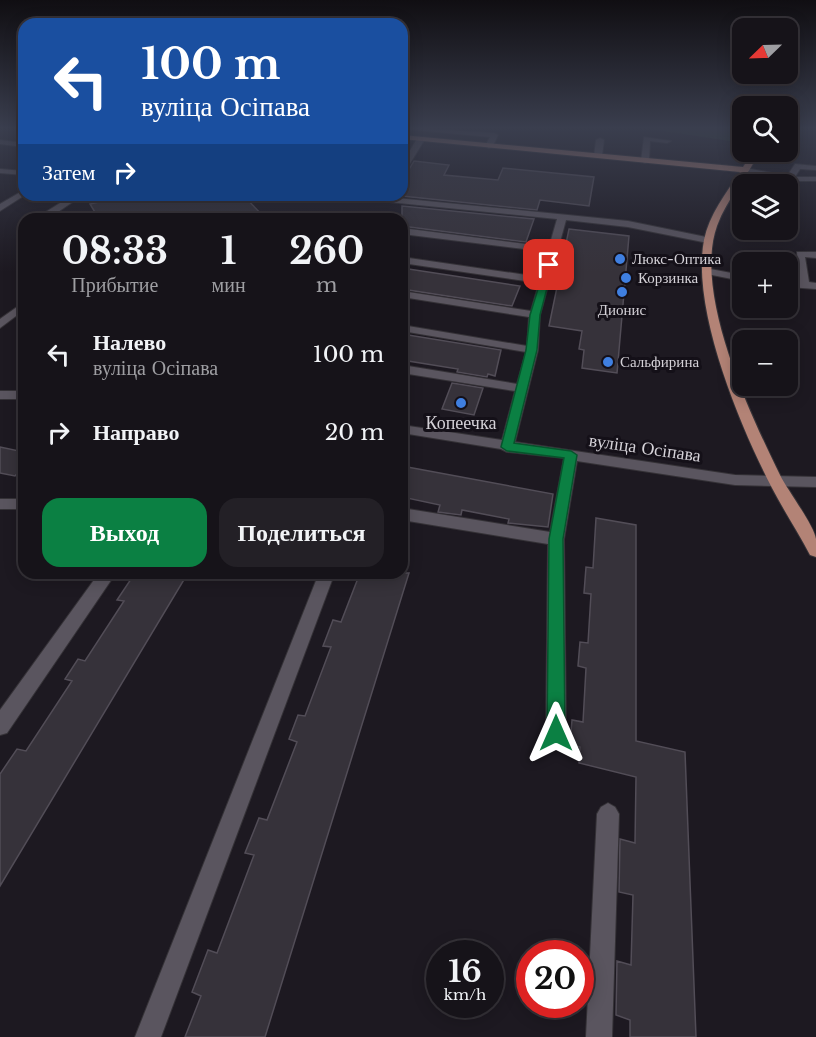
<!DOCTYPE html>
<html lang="ru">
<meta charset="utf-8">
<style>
body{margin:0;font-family:"Libre Baskerville",serif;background:#232026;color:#f1f3f6;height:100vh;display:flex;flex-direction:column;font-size:22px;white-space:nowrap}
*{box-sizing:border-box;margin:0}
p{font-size:20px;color:#9e9ea2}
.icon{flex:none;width:33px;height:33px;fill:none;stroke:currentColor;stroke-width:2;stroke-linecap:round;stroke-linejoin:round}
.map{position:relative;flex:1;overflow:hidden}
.details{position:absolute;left:18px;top:213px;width:390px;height:366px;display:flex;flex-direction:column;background:#161319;border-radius:18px;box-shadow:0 3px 15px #0003,0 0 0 2px #353238}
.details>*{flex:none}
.guide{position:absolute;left:18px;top:18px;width:390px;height:183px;border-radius:18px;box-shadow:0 3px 15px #0003,0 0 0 2px #353238;background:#1a4fa0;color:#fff;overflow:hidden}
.needle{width:39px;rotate:247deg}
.fabs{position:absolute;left:732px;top:18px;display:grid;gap:12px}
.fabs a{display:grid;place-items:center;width:66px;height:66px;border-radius:12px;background:#161319;box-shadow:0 3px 15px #0003,0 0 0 2px #353238;font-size:30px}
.speed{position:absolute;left:426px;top:940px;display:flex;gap:12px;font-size:30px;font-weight:700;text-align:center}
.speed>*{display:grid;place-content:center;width:78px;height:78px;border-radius:50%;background:#161319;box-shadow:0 3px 15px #0003,0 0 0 2px #353238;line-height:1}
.speed small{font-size:15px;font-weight:400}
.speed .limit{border:9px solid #d22;background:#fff;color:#111}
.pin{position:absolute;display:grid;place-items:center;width:51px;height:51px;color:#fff;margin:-26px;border-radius:12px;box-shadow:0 3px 9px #0006}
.me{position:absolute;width:66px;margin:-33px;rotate:0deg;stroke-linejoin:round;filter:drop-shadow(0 0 4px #0008)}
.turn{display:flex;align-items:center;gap:21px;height:126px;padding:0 24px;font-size:27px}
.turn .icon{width:78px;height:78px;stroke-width:2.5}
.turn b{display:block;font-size:42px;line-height:51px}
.then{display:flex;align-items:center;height:57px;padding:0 24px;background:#0003;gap:12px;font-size:22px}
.eta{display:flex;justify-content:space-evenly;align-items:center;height:102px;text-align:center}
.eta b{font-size:36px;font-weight:700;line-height:42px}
.action{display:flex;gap:12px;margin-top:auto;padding:12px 24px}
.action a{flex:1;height:69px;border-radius:18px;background:#0b8043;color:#fff;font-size:24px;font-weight:700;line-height:69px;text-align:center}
.action a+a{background:#232026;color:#f1f3f6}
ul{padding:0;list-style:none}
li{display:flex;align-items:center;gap:18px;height:78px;padding:0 24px}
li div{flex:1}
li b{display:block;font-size:22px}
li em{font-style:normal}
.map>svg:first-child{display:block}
.green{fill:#263d2b}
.building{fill:#36323a;stroke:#524d57;stroke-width:1.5}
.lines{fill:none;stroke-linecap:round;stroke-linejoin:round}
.minor-casing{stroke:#353237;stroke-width:2}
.major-casing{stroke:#353237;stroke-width:2}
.minor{fill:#5a555f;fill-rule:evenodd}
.major{fill:#b38376;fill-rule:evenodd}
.route{fill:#0b8043;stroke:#07532c;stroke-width:1.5}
.shop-dot{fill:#3f7fe0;stroke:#141018;stroke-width:2}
.labels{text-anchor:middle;stroke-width:6;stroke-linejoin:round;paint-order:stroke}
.far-poi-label{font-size:15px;fill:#d4d1d7;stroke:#141018;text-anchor:start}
.poi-label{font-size:18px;fill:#d4d1d7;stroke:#141018}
.street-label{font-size:18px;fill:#d4d1d7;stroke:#141018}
</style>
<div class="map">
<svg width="816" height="1037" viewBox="0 0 816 1037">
<rect width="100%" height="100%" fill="#1d1921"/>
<path class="green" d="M 636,127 L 737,127 L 730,141 Z"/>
<path class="building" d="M 414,161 L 449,165 L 444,175 L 498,180 L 503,168 L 594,177 L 589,206 L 540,200 L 537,210 L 402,196 L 402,174 L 408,171 Z
M 131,195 L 243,195 L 266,219 L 202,219 L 198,214 L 174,219 L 99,219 L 90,204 Z
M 402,206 L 534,219 L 526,242 L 402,226 Z
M 569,229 L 629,236 L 617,373 L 582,368 L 584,350 L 579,349 L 582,331 L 549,326 Z
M 402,268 L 520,286 L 512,306 L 402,289 Z
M 402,334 L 501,350 L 495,376 L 488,374 L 487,377 L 457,372 L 458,369 L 402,360 Z
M 452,383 L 483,388 L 474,415 L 442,409 Z
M 0,447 L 24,452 L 24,466 L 15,476 L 0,473 Z
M 402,466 L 553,494 L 548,527 L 508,523 L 509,519 L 462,510 L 461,515 L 438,512 L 440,505 L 402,497 Z
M 596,518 L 636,525 L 636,741 L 685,752 L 696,1037 L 630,1037 L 630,1020 L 616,1015 L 617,961 L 631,965 L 633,895 L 619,892 L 620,839 L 635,843 L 636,777 L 579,763 L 580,747 L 570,745 L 572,720 L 583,722 L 586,668 L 578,666 L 580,642 L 588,643 L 591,594 L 584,593 L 586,567 L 593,568 Z
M 143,573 L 188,573 L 0,886 L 0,774 L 17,749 L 26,751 L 72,681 L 65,679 L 78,659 L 85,661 L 124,601 L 117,600 L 131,579 L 138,580 Z
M 360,573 L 409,573 L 265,1037 L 185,1037 L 201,996 L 192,992 L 208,950 L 217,953 L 254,855 L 245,853 L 259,818 L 267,820 L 297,742 L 289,739 L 298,715 L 305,716 L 331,647 L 323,646 L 333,620 L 341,622 Z"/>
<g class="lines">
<defs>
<path id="minor" d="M 402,127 L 494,133 L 498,135 L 493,146 L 489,148 L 485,146 L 490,137 L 404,129 Z
M 418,137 L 425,139 L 406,170 L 402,172 L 402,164 Z
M 644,137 L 671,141 L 667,143 L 650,141 L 649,161 L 645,163 L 641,161 Z
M 600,138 L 604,140 L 602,156 L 598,158 L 594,156 L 596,140 Z
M 0,140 L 24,143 L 24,147 L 0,144 Z
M 795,164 L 816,166 L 816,170 L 800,169 L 795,177 L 816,177 L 816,181 L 789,181 L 742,170 L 746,168 L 787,176 Z
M 0,169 L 24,171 L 24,175 L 0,173 Z
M 24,190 L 25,195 L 0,211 L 0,204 Z
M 73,195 L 83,195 L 52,216 L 54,219 L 46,219 L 44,213 Z
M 366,195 L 628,221 L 711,238 L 711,242 L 708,243 L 628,227 L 566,220 L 540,315 L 538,350 L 515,442 L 735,475 L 816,477 L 816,487 L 735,485 L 577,461 L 564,539 L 566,733 L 563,740 L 556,743 L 549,740 L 546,733 L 548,544 L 402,520 L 402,508 L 550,532 L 564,458 L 507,452 L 501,449 L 402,433 L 402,425 L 502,440 L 515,391 L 402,373 L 402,365 L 517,384 L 526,352 L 402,331 L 402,325 L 527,346 L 529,317 L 402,297 L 402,291 L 531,311 L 539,283 L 402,263 L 402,257 L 540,277 L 548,252 L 402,234 L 402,228 L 549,247 L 557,219 L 369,200 L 366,199 Z
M 797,252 L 816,252 L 816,258 L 805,257 L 809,282 L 816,283 L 816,289 L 788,287 L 788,281 L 799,282 Z
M 705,268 L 742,275 L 742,281 L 702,273 L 702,269 Z
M 24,302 L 24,310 L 0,328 L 0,319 Z
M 0,391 L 24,391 L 24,399 L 0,399 Z
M 0,499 L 24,499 L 24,509 L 0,509 Z
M 99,573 L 116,573 L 7,733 L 0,735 L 0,710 Z
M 319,573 L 333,573 L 334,575 L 161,1037 L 135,1037 Z
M 608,803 L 615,807 L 619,814 L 612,1037 L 586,1037 L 597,814 L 601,807 Z"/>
<path id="major" d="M 402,135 L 743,167 L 753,152 L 759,152 C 748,177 727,198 717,226 C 693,293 750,414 780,475 C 788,491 814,525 816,539 C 816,545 816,551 816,557 L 810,555 C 798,532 784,511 772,488 C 740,426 691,310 704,240 C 709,215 726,193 740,172 L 402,139 Z"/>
</defs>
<use href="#minor" class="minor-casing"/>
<use href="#major" class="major-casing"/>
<use href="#minor" class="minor"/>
<use href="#major" class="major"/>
</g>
<linearGradient id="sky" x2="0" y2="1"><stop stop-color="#100e12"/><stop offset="0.47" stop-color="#3a3e4e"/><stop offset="1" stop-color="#3a3e4e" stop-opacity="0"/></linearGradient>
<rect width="816" height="272" fill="url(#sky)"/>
<path class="route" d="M 546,263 L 553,265 L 540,315 L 537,350 L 514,443 L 571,451 L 577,455 L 563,539 L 565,733 L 562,739 L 556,741 L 550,739 L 547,733 L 549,539 L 564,458 L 507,451 L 501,447 L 526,350 L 530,315 Z"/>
<g class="shop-dot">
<circle cx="620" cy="259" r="6"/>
<circle cx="626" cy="278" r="6"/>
<circle cx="622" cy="292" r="6"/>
<circle cx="608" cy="362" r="6"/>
<circle cx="461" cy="403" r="6"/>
</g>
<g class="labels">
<g class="far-poi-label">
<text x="632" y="264">Люкс-Оптика</text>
<text x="638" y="283">Корзинка</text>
<text x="622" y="315" text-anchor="middle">Дионис</text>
<text x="620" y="367">Сальфирина</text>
</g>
<g class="poi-label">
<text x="461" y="429">Копеечка</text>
</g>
<g class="street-label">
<text transform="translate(645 448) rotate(8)" y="6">вуліца Осіпава</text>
</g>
</g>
</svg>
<div class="fabs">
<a><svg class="needle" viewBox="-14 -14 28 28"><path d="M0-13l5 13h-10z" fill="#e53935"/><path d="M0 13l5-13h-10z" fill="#9e9ea2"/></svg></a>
<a><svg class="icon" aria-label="search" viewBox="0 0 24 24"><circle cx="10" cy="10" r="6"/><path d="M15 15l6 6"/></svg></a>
<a><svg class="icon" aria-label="layers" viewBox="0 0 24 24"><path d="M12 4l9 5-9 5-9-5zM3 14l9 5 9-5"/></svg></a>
<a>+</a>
<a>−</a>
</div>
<div class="speed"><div>16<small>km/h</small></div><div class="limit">20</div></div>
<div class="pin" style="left:549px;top:265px;background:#d93025"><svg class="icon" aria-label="arrive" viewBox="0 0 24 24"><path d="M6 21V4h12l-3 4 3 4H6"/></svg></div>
<svg class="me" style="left:556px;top:733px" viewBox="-20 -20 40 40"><path d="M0-17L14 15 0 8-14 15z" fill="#0b8043" stroke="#fff" stroke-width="4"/></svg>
<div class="guide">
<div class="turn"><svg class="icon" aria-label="left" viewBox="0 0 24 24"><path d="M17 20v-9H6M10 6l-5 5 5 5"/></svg><div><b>100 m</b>вуліца Осіпава</div></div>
<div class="then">Затем<svg class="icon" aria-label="right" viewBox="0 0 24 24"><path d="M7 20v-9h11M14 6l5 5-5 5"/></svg></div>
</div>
<section class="details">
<div class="eta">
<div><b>08:33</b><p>Прибытие</p></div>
<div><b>1</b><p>мин</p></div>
<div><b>260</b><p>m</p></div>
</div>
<ul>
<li><svg class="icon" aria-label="left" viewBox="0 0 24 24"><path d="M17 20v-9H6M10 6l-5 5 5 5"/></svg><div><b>Налево</b><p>вуліца Осіпава</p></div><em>100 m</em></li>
<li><svg class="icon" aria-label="right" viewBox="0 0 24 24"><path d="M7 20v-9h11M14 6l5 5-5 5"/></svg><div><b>Направо</b></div><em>20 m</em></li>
</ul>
<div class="action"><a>Выход</a><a>Поделиться</a></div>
</section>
</div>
